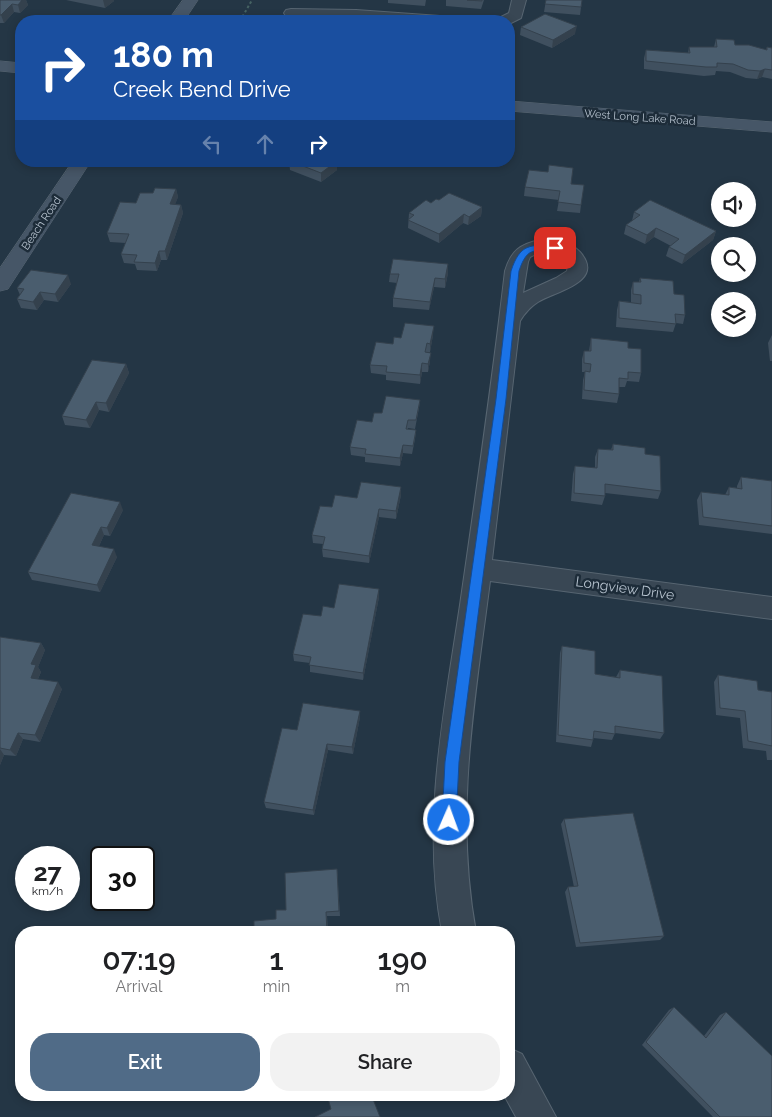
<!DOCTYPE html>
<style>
body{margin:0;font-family:Raleway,sans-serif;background:#f2f2f2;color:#202124;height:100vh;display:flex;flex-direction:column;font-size:19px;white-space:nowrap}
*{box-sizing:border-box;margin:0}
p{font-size:16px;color:#757577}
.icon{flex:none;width:28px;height:28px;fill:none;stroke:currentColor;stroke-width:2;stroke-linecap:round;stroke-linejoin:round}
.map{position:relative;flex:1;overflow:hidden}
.details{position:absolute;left:15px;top:926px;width:500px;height:175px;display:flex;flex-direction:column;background:#fff;border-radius:20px;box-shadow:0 2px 8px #0003}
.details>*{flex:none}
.top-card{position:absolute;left:15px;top:15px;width:500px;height:152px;border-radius:20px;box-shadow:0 2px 8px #0003;background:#1a4fa0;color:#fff;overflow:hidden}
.fabs{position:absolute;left:711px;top:182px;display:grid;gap:10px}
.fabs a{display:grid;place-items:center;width:45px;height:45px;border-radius:50%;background:#fff;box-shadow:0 2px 8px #0003;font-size:25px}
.speed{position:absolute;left:15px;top:846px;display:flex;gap:10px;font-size:25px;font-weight:700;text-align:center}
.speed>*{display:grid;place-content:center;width:65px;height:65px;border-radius:50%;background:#fff;box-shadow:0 2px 8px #0003;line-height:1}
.speed small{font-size:12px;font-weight:400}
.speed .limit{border:2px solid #111;border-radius:8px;background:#fff;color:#111}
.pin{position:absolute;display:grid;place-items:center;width:42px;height:42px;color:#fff;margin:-21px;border-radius:10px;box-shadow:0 2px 8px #0006}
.me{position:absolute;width:55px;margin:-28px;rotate:2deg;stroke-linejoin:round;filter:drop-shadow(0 0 4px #0008)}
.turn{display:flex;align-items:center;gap:18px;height:105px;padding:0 15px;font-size:22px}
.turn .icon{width:65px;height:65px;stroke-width:2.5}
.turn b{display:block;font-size:35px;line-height:42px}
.lanes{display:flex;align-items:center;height:48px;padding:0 15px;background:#0003;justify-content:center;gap:25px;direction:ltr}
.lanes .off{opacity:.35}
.eta{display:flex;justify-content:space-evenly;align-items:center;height:85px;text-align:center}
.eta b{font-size:30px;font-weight:600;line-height:35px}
.primary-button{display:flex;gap:10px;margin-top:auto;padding:10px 15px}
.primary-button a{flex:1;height:58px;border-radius:20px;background:#506b87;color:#fff;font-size:20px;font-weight:600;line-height:58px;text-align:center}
.primary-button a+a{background:#f2f2f2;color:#202124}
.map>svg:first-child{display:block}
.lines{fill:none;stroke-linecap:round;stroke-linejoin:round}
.street-casing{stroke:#576571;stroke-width:2}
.secondary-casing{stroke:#576571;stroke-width:1}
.path{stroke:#466363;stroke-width:2;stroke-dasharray:2.5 2.5;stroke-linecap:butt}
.street{fill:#394754;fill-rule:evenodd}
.secondary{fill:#465667;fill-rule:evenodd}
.wall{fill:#40505f}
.shaded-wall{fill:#34414d}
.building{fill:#4a5d6e;stroke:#34414d}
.route{fill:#1a73e8;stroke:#114b97}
.labels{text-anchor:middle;stroke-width:5;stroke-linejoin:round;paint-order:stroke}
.far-street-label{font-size:11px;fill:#b6c2ce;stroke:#1d2c39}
.street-label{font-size:14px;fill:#b6c2ce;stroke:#1d2c39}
</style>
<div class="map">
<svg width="772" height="1117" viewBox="0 0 772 1117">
<rect width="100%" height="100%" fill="#243645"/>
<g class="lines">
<defs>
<path id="street" d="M 512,0 L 526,0 L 521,18 L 509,24 L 509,21 L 497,21 L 499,18 L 509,13 Z
M 291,9 L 356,10 L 454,17 L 459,18 L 461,21 L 396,21 L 286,16 L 284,13 L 286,10 Z
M 540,240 C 553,240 571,242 580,252 C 606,282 556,291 538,302 C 530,307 525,313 520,321 L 492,560 L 772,597 L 772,619 L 490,581 C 475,700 454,812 476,932 L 442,932 C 421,823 444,713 460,605 C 476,494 492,383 505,271 C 511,251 520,244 540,240 ZM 538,253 C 551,251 561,253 568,265 L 567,271 L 556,278 L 523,293 L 528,262 L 530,257 Z
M 509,1048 L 522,1054 L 556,1117 L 516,1117 L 504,1095 L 509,1095 Z"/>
<path id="secondary" d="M 183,0 L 198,0 L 184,21 L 168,21 Z
M 0,61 L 21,63 L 21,73 L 0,71 Z
M 509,101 L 772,122 L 772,132 L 509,111 Z
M 73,161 L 91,161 L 8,289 L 0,291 L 0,268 Z"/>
</defs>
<use href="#street" class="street-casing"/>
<use href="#secondary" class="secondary-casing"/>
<path class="path" d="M 240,21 L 252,0"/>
<use href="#street" class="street"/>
<use href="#secondary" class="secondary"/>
</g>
<path class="wall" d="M 0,0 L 26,0 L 28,5 L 20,13 L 14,12 L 4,23 L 0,23 Z
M 66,0 L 114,0 L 114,1 L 105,8 Z
M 388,0 L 426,0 L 425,6 L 388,3 Z
M 446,0 L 484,0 L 481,9 L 446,6 Z
M 546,0 L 582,0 L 580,15 L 544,12 Z
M 521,27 L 575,34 L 552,48 L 520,35 Z
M 716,39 L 735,45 L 766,50 L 767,47 L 772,48 L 772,79 L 762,77 L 757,79 L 746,78 L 730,72 L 716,71 L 715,75 L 704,76 L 644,69 L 644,58 L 646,50 L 688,53 L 689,47 L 714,47 Z
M 289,161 L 337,170 L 321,182 L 290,170 Z
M 571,184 L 581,205 L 580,213 L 557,211 L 559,200 L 524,196 L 525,187 Z
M 176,189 L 178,197 L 175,204 L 181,205 L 183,213 L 167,260 L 161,260 L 157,271 L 137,270 L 135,264 L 124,263 L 121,254 L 126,243 L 110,242 L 107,233 L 136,203 L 153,193 Z
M 439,200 L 482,207 L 481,216 L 468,225 L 463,223 L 439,243 L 408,228 L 409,213 L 431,203 Z
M 634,212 L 716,231 L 713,240 L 682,264 L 666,256 L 669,247 L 671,246 L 654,237 L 645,244 L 624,234 L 626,225 L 632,221 Z
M 448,273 L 445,288 L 434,287 L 429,310 L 393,307 L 393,298 L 397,283 L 389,282 L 390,274 Z
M 640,278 L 674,294 L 685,315 L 683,324 L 676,323 L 673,332 L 616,327 L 617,310 L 619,301 L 631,302 L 631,290 L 633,282 L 639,282 Z
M 71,284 L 58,302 L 44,300 L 37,310 L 21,308 L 17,299 L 20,295 L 17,288 Z
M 433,335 L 430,352 L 426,352 L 430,361 L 428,372 L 422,372 L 420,384 L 386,380 L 386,375 L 371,373 L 370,365 L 393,344 L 401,338 Z
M 772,335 L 772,361 L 770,361 L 768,343 Z
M 591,338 L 628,348 L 641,373 L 639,382 L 627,381 L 625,387 L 619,387 L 619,394 L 617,403 L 582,399 L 583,380 L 585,372 L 582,372 L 582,359 L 584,351 L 589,351 Z
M 126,364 L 129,373 L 109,412 L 99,410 L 90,428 L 65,425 L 62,416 Z
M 420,400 L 419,408 L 415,429 L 408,428 L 408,429 L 416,430 L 415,439 L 412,454 L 403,453 L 400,466 L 365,462 L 365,457 L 351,455 L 350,447 L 382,413 Z
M 613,444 L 645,454 L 661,491 L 658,499 L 605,493 L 605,496 L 602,505 L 571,501 L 573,474 L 575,466 L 595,468 L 595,457 L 598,449 L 611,450 Z
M 741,477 L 772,481 L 772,534 L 699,525 L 697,500 L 701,492 L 725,495 L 729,487 L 737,488 L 737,486 Z
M 401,487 L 401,495 L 396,519 L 379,517 L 369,563 L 323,557 L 322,549 L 323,544 L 313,543 L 312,535 L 332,507 L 357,498 Z
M 123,510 L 110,536 L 104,535 L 99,546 L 117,557 L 100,592 L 32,580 L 28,572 Z
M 379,597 L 363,680 L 310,672 L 310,663 L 294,661 L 293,654 L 321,616 L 334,608 Z
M 0,637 L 41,643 L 45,650 L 38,667 L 41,672 L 38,679 L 62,689 L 40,742 L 23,739 L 16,756 L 4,755 L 0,765 Z
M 562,646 L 595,674 L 616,677 L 620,670 L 664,733 L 660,739 L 615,733 L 612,740 L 593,738 L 593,740 L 591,747 L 556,742 L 560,653 Z
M 718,675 L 758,690 L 772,692 L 772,760 L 767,760 L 766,751 L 743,748 L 740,718 L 716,715 L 714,682 Z
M 360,717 L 353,754 L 328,750 L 314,815 L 266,808 L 264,802 L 297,730 Z
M 564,819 L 664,936 L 660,940 L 576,947 L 565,892 L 568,887 L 574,887 L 561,824 Z
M 337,869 L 340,916 L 327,916 L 328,932 L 254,932 L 276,919 L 286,910 Z
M 674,1007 L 704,1036 L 720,1015 L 726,1012 L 772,1117 L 713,1117 L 642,1045 L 669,1010 Z"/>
<path class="shaded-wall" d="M 22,0 L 26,0 L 28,5 L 20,13 L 18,5 Z
M 103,0 L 114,0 L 114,1 L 105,8 Z
M 12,4 L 14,12 L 4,23 L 1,15 Z
M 577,26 L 575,34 L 552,48 L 553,40 Z
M 765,69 L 762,77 L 757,79 L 760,71 Z
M 337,161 L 337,170 L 321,182 L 321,173 Z
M 176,189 L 178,197 L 172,213 L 170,204 Z
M 181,205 L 183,213 L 167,260 L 165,251 Z
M 482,207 L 481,216 L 468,225 L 469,217 Z
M 464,214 L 463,223 L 439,243 L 439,234 Z
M 656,228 L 654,237 L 645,244 L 647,235 Z
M 716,231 L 713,240 L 682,264 L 685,255 Z
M 159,251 L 161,260 L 157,271 L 155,263 Z
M 448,264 L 448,273 L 445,288 L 445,279 Z
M 68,275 L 71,284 L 58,302 L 55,294 Z
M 435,278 L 434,287 L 429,310 L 430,302 Z
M 40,292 L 44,300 L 37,310 L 33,302 Z
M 434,326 L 433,335 L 430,352 L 430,344 Z
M 431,353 L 430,361 L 428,372 L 428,364 Z
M 422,363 L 422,372 L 420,384 L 420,375 Z
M 126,364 L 129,373 L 109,412 L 106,403 Z
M 96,402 L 99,410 L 90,428 L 86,420 Z
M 403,445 L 403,453 L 400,466 L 400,458 Z
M 401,487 L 401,495 L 396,519 L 396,511 Z
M 120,502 L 123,510 L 110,536 L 107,528 Z
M 379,509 L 379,517 L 369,563 L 369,556 Z
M 101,527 L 104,535 L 96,553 L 92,545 Z
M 114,549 L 117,557 L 100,592 L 97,585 Z
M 379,589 L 379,597 L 363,680 L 363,673 Z
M 41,643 L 45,650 L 38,667 L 41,672 L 35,685 L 31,678 L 31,664 Z
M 58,682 L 62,689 L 40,742 L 35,735 Z
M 360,711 L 360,717 L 353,754 L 352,747 Z
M 18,733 L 23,739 L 16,756 L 10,750 Z
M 327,744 L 328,750 L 314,815 L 313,810 Z
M 0,749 L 4,755 L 0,765 Z
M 382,1095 L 384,1095 L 384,1096 L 374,1101 L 373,1099 Z"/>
<path class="building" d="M 0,0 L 22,0 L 18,5 L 12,4 L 1,15 L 0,15 Z
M 467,0 L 482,0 L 482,1 Z
M 546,0 L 582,0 L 581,7 L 545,4 Z
M 545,14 L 577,26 L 553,40 L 521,27 Z
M 327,19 L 355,21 L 326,21 Z
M 716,39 L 734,40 L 735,45 L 749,45 L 767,50 L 767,47 L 772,48 L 772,70 L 765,69 L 760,71 L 748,70 L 733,64 L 717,63 L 717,67 L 706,67 L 646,61 L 646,50 L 690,53 L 689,47 L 717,47 Z
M 290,161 L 337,161 L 321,173 Z
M 549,165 L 573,168 L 571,184 L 584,185 L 581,205 L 558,202 L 560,191 L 525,187 L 529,170 L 548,172 Z
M 155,188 L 176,189 L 170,204 L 181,205 L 165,251 L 159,251 L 155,263 L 134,262 L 137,255 L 121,254 L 129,234 L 107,233 L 120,202 L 136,203 L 140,193 L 153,193 Z
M 449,193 L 482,207 L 469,217 L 464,214 L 439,234 L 408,220 L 414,215 L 409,213 L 426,200 L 431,203 L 436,199 L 439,200 Z
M 650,200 L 716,231 L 685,255 L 669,247 L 679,239 L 656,228 L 647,235 L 626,225 L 640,215 L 634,212 Z
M 393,259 L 448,264 L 445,279 L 435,278 L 430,302 L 393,298 L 399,274 L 390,274 Z
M 31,270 L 68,275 L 55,294 L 40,292 L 33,302 L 17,299 L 24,289 L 17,288 Z
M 640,278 L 673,281 L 674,294 L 684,295 L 685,315 L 675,314 L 676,324 L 619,318 L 619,301 L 641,304 L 641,295 L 633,294 L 633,282 L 641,282 Z
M 405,323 L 434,326 L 430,344 L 427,343 L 425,352 L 431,353 L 428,364 L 422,363 L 420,375 L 386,372 L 387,366 L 370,365 L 376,342 L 393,344 L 394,337 L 401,338 Z
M 591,338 L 628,342 L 628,348 L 641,349 L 641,373 L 628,372 L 628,379 L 619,378 L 619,394 L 584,390 L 585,371 L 590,372 L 591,364 L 584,363 L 584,351 L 591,351 Z
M 92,360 L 126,364 L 106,403 L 96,402 L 86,420 L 62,416 Z
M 386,396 L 420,400 L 416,420 L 408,420 L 406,429 L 416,430 L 413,446 L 403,445 L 400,458 L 365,454 L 366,449 L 350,447 L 357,420 L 372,422 L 374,413 L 382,413 Z
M 613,444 L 645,448 L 645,454 L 660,456 L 661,491 L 605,484 L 605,496 L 574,493 L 575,466 L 597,468 L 598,449 L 613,450 Z
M 741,477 L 772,481 L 772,526 L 703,517 L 701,492 L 729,495 L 729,487 L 742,489 Z
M 361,482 L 401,487 L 396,511 L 379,509 L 369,556 L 322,549 L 325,537 L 312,535 L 320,506 L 332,507 L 335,495 L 357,498 Z
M 71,493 L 120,502 L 107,528 L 101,527 L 92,545 L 114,549 L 97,585 L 28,572 Z
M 339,584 L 379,589 L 363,673 L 309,665 L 311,657 L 293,654 L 303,614 L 321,616 L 323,606 L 334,608 Z
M 0,637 L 41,643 L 31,664 L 36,665 L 31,678 L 58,682 L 35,735 L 18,733 L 10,750 L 0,748 Z
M 562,646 L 595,651 L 595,674 L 620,678 L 620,670 L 662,676 L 664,733 L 615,726 L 615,734 L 594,731 L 593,740 L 558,735 Z
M 718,675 L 757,681 L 758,690 L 772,692 L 772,746 L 748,741 L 745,711 L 720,708 Z
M 303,703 L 360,711 L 352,747 L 327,744 L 313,810 L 264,802 L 282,728 L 297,730 Z
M 633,813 L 664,936 L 580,943 L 568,887 L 578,886 L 564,819 Z
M 337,869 L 339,911 L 326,912 L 327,932 L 254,932 L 254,921 L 276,919 L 276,910 L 286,910 L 285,873 Z
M 674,1007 L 706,1038 L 726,1012 L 772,1056 L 772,1117 L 720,1117 L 646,1042 Z
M 327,1095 L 382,1095 L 373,1099 L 380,1117 L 315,1117 L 331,1109 Z"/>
<path class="route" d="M 555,245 L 558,246 L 558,249 C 535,253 528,244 519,271 L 506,399 L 459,762 L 456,820 L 454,824 L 449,826 L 444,824 L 442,820 L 445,762 L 496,399 L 511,271 C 520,244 529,245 555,245 Z"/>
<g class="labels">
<g class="far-street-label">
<text transform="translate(640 117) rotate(4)" y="4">West Long Lake Road</text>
<text transform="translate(41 223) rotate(-56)" y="4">Beach Road</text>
</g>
<g class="street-label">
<text transform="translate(625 588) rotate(8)" y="5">Longview Drive</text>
</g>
</g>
</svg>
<div class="fabs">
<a><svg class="icon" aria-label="sound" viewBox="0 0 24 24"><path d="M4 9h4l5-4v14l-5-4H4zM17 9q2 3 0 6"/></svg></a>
<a><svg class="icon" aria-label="search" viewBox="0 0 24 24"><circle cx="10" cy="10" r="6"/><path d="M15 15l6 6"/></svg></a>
<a><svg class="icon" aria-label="layers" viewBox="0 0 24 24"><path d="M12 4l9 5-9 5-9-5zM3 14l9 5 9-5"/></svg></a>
</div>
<div class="speed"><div>27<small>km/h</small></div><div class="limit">30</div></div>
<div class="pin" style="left:555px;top:248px;background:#d93025"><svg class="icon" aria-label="arrive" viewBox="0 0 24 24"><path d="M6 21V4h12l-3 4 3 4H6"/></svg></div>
<svg class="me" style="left:449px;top:820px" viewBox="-20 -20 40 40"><circle r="17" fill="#1a73e8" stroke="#fff" stroke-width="3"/><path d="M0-11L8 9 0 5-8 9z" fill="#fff"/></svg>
<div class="top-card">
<div class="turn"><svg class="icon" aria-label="right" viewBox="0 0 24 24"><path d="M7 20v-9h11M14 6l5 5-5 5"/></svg><div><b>180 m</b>Creek Bend Drive</div></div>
<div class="lanes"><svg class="icon off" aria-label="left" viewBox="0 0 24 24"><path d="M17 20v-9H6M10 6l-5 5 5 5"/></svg><svg class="icon off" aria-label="ahead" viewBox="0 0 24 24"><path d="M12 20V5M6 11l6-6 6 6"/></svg><svg class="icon" aria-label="right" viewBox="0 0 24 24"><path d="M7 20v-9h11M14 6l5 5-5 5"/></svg></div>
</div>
<section class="details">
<div class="eta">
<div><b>07:19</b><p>Arrival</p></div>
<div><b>1</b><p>min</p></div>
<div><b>190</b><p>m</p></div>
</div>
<div class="primary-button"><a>Exit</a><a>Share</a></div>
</section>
</div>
